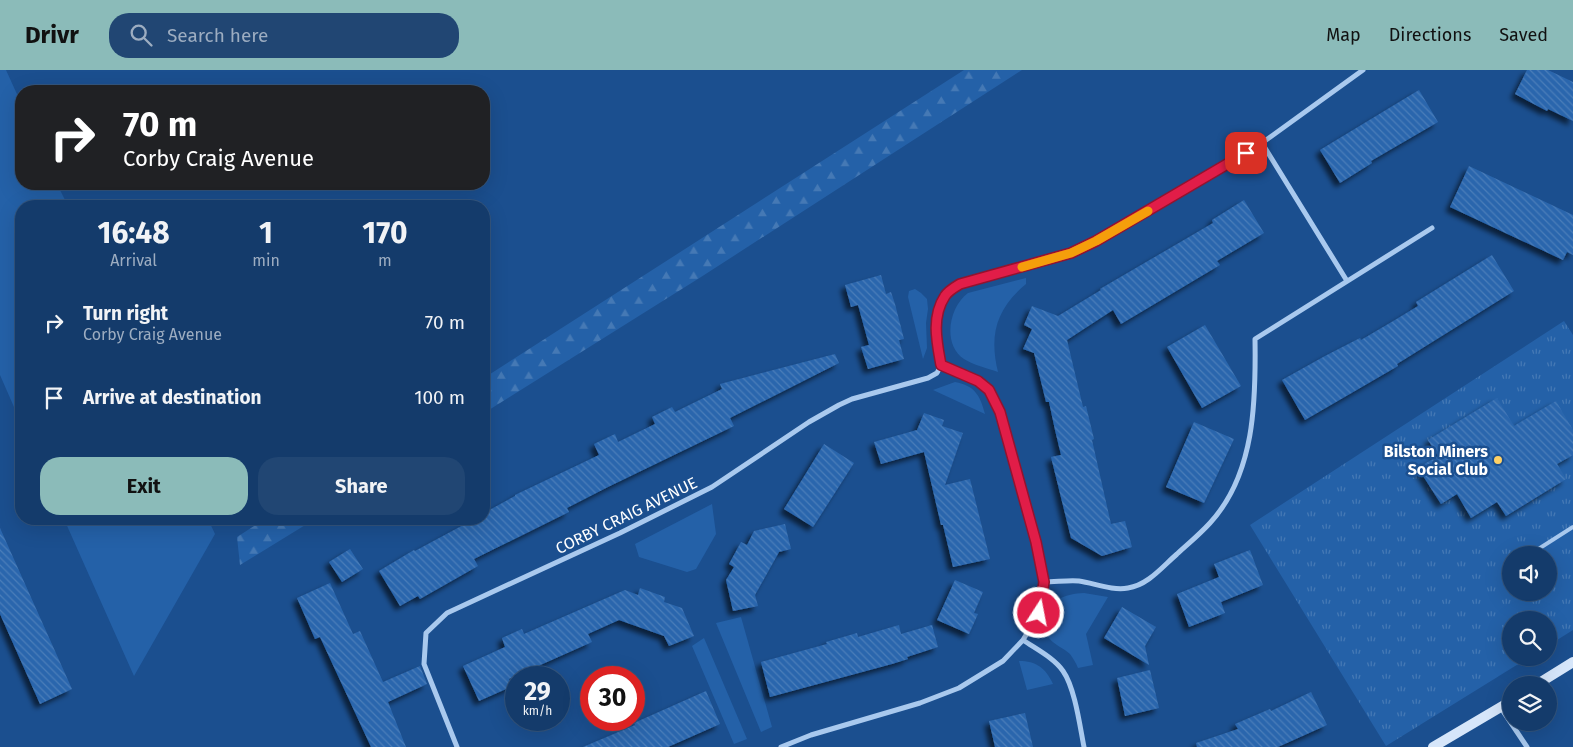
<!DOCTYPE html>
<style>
body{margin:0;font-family:"Fira Sans",sans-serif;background:#214673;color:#f1f3f6;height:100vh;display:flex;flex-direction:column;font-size:19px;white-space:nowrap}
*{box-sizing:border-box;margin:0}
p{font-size:16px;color:#9dadc1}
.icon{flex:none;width:28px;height:28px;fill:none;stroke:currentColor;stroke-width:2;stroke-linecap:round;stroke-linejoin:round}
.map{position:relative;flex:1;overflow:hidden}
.side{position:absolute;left:15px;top:130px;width:475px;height:325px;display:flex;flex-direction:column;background:#143b6b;border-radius:20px;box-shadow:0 5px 20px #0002,0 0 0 1px #33557e}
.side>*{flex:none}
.top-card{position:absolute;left:15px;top:15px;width:475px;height:105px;border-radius:20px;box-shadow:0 5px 20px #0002,0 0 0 1px #33557e;background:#202124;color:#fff;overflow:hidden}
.tools{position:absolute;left:1502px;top:476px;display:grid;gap:10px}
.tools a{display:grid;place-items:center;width:55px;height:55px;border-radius:50%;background:#143b6b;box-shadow:0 5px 20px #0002,0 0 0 1px #33557e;font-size:25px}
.speed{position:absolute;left:505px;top:596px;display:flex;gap:10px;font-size:25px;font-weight:700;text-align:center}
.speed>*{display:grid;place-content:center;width:65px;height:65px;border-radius:50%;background:#143b6b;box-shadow:0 5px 20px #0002,0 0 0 1px #33557e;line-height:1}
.speed small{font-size:12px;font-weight:400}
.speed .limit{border:8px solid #d22;background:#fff;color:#111}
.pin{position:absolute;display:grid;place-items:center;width:42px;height:42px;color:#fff;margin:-21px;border-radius:10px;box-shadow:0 2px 8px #0006}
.me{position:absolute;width:55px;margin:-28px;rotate:11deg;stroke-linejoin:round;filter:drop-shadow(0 0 4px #0008)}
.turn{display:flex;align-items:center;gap:18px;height:105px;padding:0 25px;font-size:22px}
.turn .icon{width:65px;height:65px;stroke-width:2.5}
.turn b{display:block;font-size:35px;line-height:42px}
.eta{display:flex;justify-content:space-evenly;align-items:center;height:85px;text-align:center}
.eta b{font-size:30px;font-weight:700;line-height:35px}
.cta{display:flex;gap:10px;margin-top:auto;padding:10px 25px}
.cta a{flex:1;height:58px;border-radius:20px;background:#8bbbb9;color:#111;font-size:20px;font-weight:700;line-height:58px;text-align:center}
.cta a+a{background:#214673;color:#f1f3f6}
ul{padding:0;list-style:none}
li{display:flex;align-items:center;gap:15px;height:75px;padding:0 25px}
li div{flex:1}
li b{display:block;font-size:19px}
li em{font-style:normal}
header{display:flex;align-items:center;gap:30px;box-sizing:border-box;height:70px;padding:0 25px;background:#8bbbb9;color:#111}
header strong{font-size:24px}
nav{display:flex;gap:28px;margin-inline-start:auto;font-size:18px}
.search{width:350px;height:45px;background:#214673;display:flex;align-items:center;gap:12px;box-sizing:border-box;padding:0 18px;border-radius:20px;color:#9dadc1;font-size:19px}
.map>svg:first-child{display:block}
.green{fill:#2461a8}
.forest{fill:url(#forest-firs)}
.park{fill:url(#park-tufts);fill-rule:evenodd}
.building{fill:url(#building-back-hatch);filter:url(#shadow)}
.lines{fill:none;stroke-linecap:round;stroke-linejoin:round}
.lane{stroke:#a9c9ee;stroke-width:4}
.street{stroke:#a9c9ee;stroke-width:5}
.secondary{stroke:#d6e6fa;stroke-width:10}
.route-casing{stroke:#92132f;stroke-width:12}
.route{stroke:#e11d48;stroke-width:9}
.slow{stroke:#f59e0b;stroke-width:9}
.poi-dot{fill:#ffd166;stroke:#1b4f8f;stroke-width:2}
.labels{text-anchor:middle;stroke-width:5;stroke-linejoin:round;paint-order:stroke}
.poi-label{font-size:16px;font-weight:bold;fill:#fff;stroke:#1b4f8f;text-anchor:end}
.street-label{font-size:16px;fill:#fff;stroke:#1b4f8f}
</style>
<header>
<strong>Drivr</strong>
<div class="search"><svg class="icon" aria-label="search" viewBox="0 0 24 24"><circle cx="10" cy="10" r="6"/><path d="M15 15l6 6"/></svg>Search here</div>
<nav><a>Map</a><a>Directions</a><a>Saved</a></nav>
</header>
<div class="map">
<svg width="1573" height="677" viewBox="0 0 1573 677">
<defs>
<pattern id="forest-firs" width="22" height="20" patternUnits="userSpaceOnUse" patternTransform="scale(1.25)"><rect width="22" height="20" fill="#2461a8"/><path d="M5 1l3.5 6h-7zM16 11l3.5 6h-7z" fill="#4579b5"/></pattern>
<pattern id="park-tufts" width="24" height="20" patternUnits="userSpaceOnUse" patternTransform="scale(1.25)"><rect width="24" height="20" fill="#2461a8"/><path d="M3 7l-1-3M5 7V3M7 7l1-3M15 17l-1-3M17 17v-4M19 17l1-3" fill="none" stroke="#4579b5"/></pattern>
<pattern id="building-back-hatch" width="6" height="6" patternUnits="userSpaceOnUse" patternTransform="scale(1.25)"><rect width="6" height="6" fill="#2a66ad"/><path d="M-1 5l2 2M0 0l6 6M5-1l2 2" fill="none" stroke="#4a7db9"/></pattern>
<filter id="shadow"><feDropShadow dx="-4.5" dy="4.5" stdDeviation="2.5" flood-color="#0009"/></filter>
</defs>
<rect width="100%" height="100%" fill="#1b4f8f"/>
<path class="green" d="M 0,0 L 6,0 L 21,33 L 21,114 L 57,114 L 68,136 L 21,136 L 21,353 L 0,305 Z
M 1026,208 L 1026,214 C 996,239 989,265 998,302 C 987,298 973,295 964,289 C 942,274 949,237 968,223 Z
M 915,219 L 921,223 L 927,229 L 928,239 L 926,253 L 927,278 L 923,289 L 908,227 L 909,221 Z
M 955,312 C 975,316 980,325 985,344 L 933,320 Z
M 712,434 L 716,464 L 696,499 L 687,502 L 639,487 L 635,474 Z
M 64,449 L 208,449 L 215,464 L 134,606 Z
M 1084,523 L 1108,527 L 1086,564 L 1093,595 L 1078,598 C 1076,593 1073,588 1070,584 C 1064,578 1054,575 1049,568 C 1045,561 1045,556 1046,549 C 1050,529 1065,524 1084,523 Z
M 741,547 L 772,657 L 761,662 L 716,553 Z
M 704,568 L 747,669 L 734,674 L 692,576 Z
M 1019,591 C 1036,591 1046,598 1053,614 L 1027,620 Z"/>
<path class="forest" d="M 964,0 L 1022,0 L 701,207 L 484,343 L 484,308 Z
M 265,449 L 315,449 L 240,495 L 237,467 Z"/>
<path class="park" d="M 1564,251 L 1573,265 L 1573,560 L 1549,575 L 1549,550 L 1511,550 L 1511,588 L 1528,588 L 1386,676 L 1250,455 ZM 1511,485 L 1549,485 L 1549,522 L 1511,522 Z"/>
<path class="building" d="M 1527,0 L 1548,0 L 1573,12 L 1573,51 L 1548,39 L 1547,41 L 1515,24 Z
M 1419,20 L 1438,52 L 1371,91 L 1372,93 L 1340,113 L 1320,80 Z
M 1469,96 L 1573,145 L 1573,185 L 1567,182 L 1563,190 L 1450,137 Z
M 1244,130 L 1264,163 L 1217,191 L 1220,195 L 1121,254 L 1113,240 L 1067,270 L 1083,337 L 1086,336 L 1094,369 L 1092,370 L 1111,454 L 1125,451 L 1132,477 L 1102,486 L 1071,468 L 1051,387 L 1061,385 L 1055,360 L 1049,332 L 1046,332 L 1034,283 L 1023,279 L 1032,259 L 1024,255 L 1032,236 L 1058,246 L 1101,220 L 1100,219 L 1213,153 L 1212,150 Z
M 1492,185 L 1514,221 L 1397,294 L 1398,296 L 1305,350 L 1282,310 L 1325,286 L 1360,268 L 1361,270 L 1395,250 L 1418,236 L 1416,232 Z
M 881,205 L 886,224 L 891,222 L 895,234 L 904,269 L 899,270 L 904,289 L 868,299 L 861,277 L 869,275 L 858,235 L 851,237 L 845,215 Z
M 1205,255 L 1241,316 L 1202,338 L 1167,277 Z
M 835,284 L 839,293 L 730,348 L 734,356 L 608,417 L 567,438 L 569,442 L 474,489 L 478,496 L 420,529 L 418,526 L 400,536 L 379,501 L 414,480 L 415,481 L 467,453 L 467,451 L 472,449 L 484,449 L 484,443 L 515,426 L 515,425 L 599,385 L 594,374 L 615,364 L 618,372 L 655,354 L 652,347 L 672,337 L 675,342 L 722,319 L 720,314 Z
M 1497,328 L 1514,356 L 1556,331 L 1573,360 L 1573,385 L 1557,394 L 1566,409 L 1506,446 L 1497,432 L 1471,448 L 1457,424 L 1441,434 L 1418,398 L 1438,386 L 1428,370 Z
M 924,343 L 944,350 L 942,356 L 963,363 L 945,415 L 970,409 L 990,489 L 953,497 L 943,455 L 941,455 L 924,382 L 881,394 L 874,372 L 917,360 Z
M 1194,352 L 1234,369 L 1204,433 L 1166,417 Z
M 824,374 L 854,393 L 813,457 L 784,439 Z
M 785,454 L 791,479 L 779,482 L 755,525 L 758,536 L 733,541 L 726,510 L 734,497 L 729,494 L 741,472 L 747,475 L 754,461 Z
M 0,458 L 72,619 L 40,634 L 0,544 Z
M 350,479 L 363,499 L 342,512 L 329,492 Z
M 1250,480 L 1263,515 L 1221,532 L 1225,543 L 1189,557 L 1177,524 L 1219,507 L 1214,494 Z
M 955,510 L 983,522 L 974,543 L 978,544 L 969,564 L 937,550 Z
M 330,513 L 353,564 L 360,561 L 383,612 L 420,596 L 427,614 L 388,632 L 406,677 L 371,677 L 320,567 L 315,569 L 297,528 Z
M 640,518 L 665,527 L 664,532 L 682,538 L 694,566 L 669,576 L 664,566 L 619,550 L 588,564 L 592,572 L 509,609 L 513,616 L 479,631 L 463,596 L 505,577 L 502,568 L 522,559 L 524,564 L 625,520 L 638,525 Z
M 1122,537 L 1156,557 L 1145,576 L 1149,595 L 1104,568 Z
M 899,555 L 901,564 L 932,555 L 938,577 L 907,587 L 908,589 L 892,594 L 770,627 L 761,592 L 827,574 L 826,572 L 857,563 L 858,567 Z
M 1150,600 L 1159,638 L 1125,646 L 1117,608 Z
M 706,621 L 720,654 L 668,677 L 583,677 L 635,655 L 634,653 Z
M 1311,622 L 1327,655 L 1278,677 L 1197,677 L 1196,673 L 1238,659 L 1235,654 L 1270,639 L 1271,641 Z
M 1025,643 L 1033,677 L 995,677 L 989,651 Z"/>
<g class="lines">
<path class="lane" d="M 1529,485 L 1573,457"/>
<path class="street" d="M 1262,73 L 1347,211
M 1044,512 C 1056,512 1068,510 1079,511 C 1094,513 1112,521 1128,518 C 1148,515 1162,497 1177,484 C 1188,474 1200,464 1210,453 C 1255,404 1256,331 1255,269 L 1432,158
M 1023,570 C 1036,579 1054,588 1063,601 C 1075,618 1080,657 1084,677
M 1501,638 L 1527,677
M 457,677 L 424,594 L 426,563 L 447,543 L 620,463 L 712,417 L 809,352 L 839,335 L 852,329 L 928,308 L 937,303 L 941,295 L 936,266 L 938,242 L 946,225 L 960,214 L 1071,183 L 1096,171 L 1262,73 L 1363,0
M 781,677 L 811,665 L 920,633 L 959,618 L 1003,591 L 1023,570 L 1039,543 L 1044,512 L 1036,472 L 1001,342 L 989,320 L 978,311 L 941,295"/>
<path class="secondary" d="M 1536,615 L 1573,592
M 1433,677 L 1511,631"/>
</g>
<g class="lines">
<defs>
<path id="route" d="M 1039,543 L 1044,512 L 1036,472 L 1000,342 L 989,320 L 978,311 L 941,295 C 937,273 931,247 945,226 C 948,221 955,217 960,214 L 1071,183 L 1096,171 L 1246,83"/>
</defs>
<use href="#route" class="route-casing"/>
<use href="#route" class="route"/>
<path class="slow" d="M 1022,197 L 1071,183 L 1096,171 L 1148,141"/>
</g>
<circle class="poi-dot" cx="1498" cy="390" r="5"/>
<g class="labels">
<g class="poi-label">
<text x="1488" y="387">Bilston Miners<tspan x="1488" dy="18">Social Club</tspan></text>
</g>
<g class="street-label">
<text transform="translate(626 445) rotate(-26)" y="6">CORBY CRAIG AVENUE</text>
</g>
</g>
</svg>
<div class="tools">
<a><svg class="icon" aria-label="sound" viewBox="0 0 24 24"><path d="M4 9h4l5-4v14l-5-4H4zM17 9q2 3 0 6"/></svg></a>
<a><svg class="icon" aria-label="search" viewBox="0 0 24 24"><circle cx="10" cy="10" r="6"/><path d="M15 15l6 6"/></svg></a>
<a><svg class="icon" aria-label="layers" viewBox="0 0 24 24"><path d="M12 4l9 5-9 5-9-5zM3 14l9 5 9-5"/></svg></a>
</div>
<div class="speed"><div>29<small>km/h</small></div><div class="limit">30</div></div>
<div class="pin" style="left:1246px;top:83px;background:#d93025"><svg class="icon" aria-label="arrive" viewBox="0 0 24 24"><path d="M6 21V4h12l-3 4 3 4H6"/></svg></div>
<svg class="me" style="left:1039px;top:543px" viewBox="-20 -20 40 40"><circle r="17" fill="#e11d48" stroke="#fff" stroke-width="3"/><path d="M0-11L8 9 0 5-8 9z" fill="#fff"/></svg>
<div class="top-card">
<div class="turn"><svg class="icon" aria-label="right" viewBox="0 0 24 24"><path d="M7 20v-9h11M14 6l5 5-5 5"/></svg><div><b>70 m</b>Corby Craig Avenue</div></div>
</div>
<section class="side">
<div class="eta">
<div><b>16:48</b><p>Arrival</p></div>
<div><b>1</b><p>min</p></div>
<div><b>170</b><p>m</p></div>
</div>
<ul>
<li><svg class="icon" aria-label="right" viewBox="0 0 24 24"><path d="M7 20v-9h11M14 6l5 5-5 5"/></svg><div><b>Turn right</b><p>Corby Craig Avenue</p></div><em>70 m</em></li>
<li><svg class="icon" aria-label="arrive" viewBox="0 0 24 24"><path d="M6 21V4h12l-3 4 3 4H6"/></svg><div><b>Arrive at destination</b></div><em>100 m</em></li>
</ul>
<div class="cta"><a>Exit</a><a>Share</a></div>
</section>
</div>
